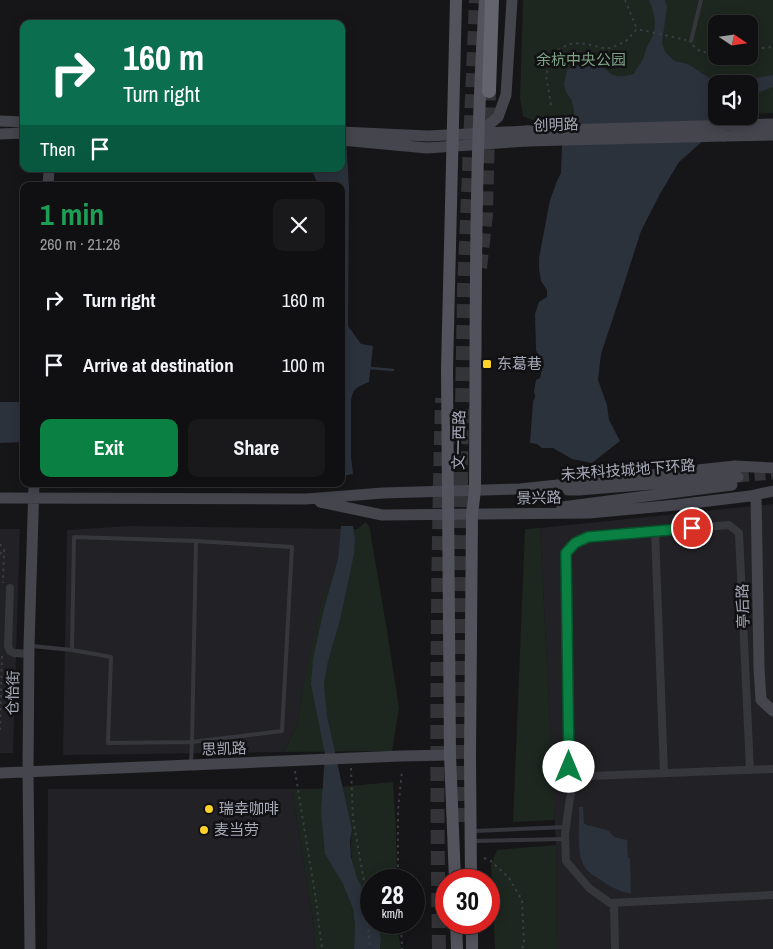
<!DOCTYPE html>
<meta charset="utf-8">
<style>
body{margin:0;font-family:"Archivo Narrow","Noto Sans SC",sans-serif;background:#19191b;color:#f1f3f6;height:100vh;display:flex;flex-direction:column;font-size:19px;white-space:nowrap}
*{box-sizing:border-box;margin:0}
p{font-size:16px;color:#9c9d9f}
.icon{flex:none;width:28px;height:28px;fill:none;stroke:currentColor;stroke-width:2;stroke-linecap:round;stroke-linejoin:round}
.map{position:relative;flex:1;overflow:hidden}
.details{position:absolute;left:20px;top:182px;width:325px;height:305px;display:flex;flex-direction:column;background:#101012;border-radius:10px;box-shadow:0 2px 12px #0003,0 0 0 1px #303032}
.details>*{flex:none}
.banner{position:absolute;left:20px;top:20px;width:325px;height:152px;border-radius:10px;box-shadow:0 2px 12px #0003,0 0 0 1px #303032;background:#0b6e4f;color:#fff;overflow:hidden}
.needle{width:32px;rotate:103deg}
.tools{position:absolute;left:708px;top:15px;display:grid;gap:10px}
.tools a{display:grid;place-items:center;width:50px;height:50px;border-radius:10px;background:#101012;box-shadow:0 2px 12px #0003,0 0 0 1px #303032;font-size:25px}
.speed{position:absolute;left:360px;top:869px;display:flex;gap:10px;font-size:25px;font-weight:700;text-align:center}
.speed>*{display:grid;place-content:center;width:65px;height:65px;border-radius:50%;background:#101012;box-shadow:0 2px 12px #0003,0 0 0 1px #303032;line-height:1}
.speed small{font-size:12px;font-weight:400}
.speed .limit{border:8px solid #d22;background:#fff;color:#111}
.pin{position:absolute;display:grid;place-items:center;width:42px;height:42px;color:#fff;margin:-21px;border:2px solid #fff;border-radius:50%;box-shadow:0 1px 5px #0007}
.me{position:absolute;width:55px;margin:-28px;rotate:0deg;stroke-linejoin:round;filter:drop-shadow(0 0 4px #0008)}
.turn{display:flex;align-items:center;gap:18px;height:105px;padding:0 20px;font-size:22px}
.turn .icon{width:65px;height:65px;stroke-width:2.5}
.turn b{display:block;font-size:35px;line-height:42px}
.then{display:flex;align-items:center;height:48px;padding:0 20px;background:#0003;gap:10px;font-size:19px}
.round{display:grid;place-items:center;flex:none;width:52px;height:52px;border-radius:10px;background:#19191b}
.summary{display:flex;align-items:center;justify-content:space-between;height:85px;padding:0 20px}
h1{font-size:30px;font-weight:700;line-height:38px;color:#1e9e55}
.button{display:flex;gap:10px;margin-top:auto;padding:10px 20px}
.button a{flex:1;height:58px;border-radius:10px;background:#0b8043;color:#fff;font-size:20px;font-weight:700;line-height:58px;text-align:center}
.button a+a{background:#19191b;color:#f1f3f6}
ul{padding:0;list-style:none}
li{display:flex;align-items:center;gap:15px;height:65px;padding:0 20px}
li div{flex:1}
li b{display:block;font-size:19px}
li em{font-style:normal}
.map>svg:first-child{display:block}
.built{fill:#222125}
.green{fill:#1d261f;fill-rule:evenodd}
.water{fill:#2b323c}
.lines{fill:none;stroke-linecap:round;stroke-linejoin:round}
.stream{stroke:#2b323c;stroke-width:2.5}
.secondary-tunnel{stroke:#333338;stroke-width:11;stroke-dasharray:11 5.5;stroke-linecap:butt}
.highway-tunnel{stroke:#333338;stroke-width:14;stroke-dasharray:14 7;stroke-linecap:butt}
.path{stroke:#3c3d44;stroke-width:2;stroke-dasharray:2.5 4;stroke-linecap:butt}
.lane{stroke:#36363d;stroke-width:4}
.street{stroke:#36363d;stroke-width:8}
.secondary{stroke:#44454d;stroke-width:11}
.primary{stroke:#52535c;stroke-width:12}
.highway{stroke:#62646e;stroke-width:14}
.secondary-bridge{stroke:#44454d;stroke-width:11}
.route-casing{stroke:#07532c;stroke-width:12}
.route{stroke:#0b8043;stroke-width:9}
.poi-dot{fill:#fbd12a;stroke:#111013;stroke-width:2}
.labels{text-anchor:middle;stroke-width:5;stroke-linejoin:round;paint-order:stroke}
.park-label{font-size:15px;fill:#7da485;stroke:#111013}
.street-label{font-size:15px;fill:#a7aab8;stroke:#111013}
.poi-label{font-size:15px;fill:#a7aab8;stroke:#111013;text-anchor:start}
</style>
<div class="map">
<svg width="773" height="949" viewBox="0 0 773 949">
<rect width="100%" height="100%" fill="#161518"/>
<path class="built" d="M 773,504 L 773,949 L 557,949 L 556,845 L 540,528 Z
M 131,526 L 357,529 L 351,537 L 303,686 L 298,722 L 284,752 L 63,755 L 67,530 Z
M 0,529 L 20,529 L 13,753 L 0,753 Z
M 48,789 L 292,789 L 313,921 L 315,949 L 47,949 Z"/>
<path class="green" d="M 523,0 L 773,0 L 773,113 L 749,114 L 749,84 L 716,84 L 655,117 L 549,120 L 532,120 L 523,116 L 520,99 ZM 716,24 L 749,24 L 749,56 L 716,56 Z
M 366,522 L 370,528 L 371,536 L 386,624 L 399,708 L 392,751 L 284,752 L 298,722 L 303,686 L 322,600 L 351,537 L 357,529 Z
M 540,528 L 555,820 L 513,822 L 525,529 Z
M 393,782 L 396,829 L 397,880 L 371,880 L 371,903 C 367,894 361,886 357,878 C 351,863 350,846 352,830 L 325,854 C 336,872 349,890 353,910 C 356,923 355,936 354,949 L 315,949 L 313,921 L 292,789 L 317,789 Z
M 556,845 L 557,949 L 495,949 L 491,865 L 497,850 Z
M 378,923 L 397,923 L 401,949 L 380,949 L 381,938 Z"/>
<path class="water" d="M 649,0 L 665,0 L 667,7 L 662,43 L 665,52 L 675,61 L 688,64 L 715,82 L 730,83 L 773,75 L 773,87 L 755,94 L 749,101 L 749,84 L 716,84 L 716,116 L 733,116 L 713,132 L 679,162 L 661,192 L 641,231 L 615,312 L 601,354 L 598,380 L 607,405 L 609,420 L 620,441 L 592,463 L 572,459 L 553,448 L 542,448 L 537,444 L 530,443 L 533,402 L 535,397 L 534,391 L 536,380 L 540,378 L 543,365 L 536,350 L 535,314 L 539,302 L 547,297 L 547,290 L 541,281 L 539,269 L 539,258 L 550,200 L 557,181 L 561,173 L 562,145 L 574,118 L 574,109 L 571,99 L 567,94 L 564,85 L 567,69 C 577,66 587,63 598,66 C 604,68 607,70 611,74 C 617,78 627,76 634,74 C 636,68 639,66 642,61 C 645,56 645,50 648,45 C 658,29 656,17 649,0 Z
M 341,100 L 344,100 L 349,189 L 348,326 L 361,344 L 373,346 L 369,382 C 357,387 353,388 351,401 L 351,457 L 353,474 L 342,476 L 341,475 L 341,186 L 319,186 L 311,169 L 341,169 Z
M 0,402 L 24,402 L 24,442 L 0,443 Z
M 341,526 L 353,526 L 355,539 L 354,554 L 340,620 L 328,661 L 324,684 L 327,716 L 352,830 L 350,841 L 351,857 L 357,878 L 371,903 L 371,922 L 378,923 L 381,938 L 380,949 L 354,949 L 355,926 L 353,909 L 343,884 L 325,854 L 321,812 L 325,754 L 311,684 L 313,659 L 324,609 L 338,559 Z
M 579,807 L 583,807 L 584,823 L 586,825 L 604,829 L 609,831 L 614,837 L 627,840 L 628,858 L 630,858 L 631,894 C 618,891 609,886 599,879 C 595,876 589,873 586,869 C 575,855 580,825 579,807 Z"/>
<g class="lines">
<path class="stream" d="M 370,368 L 393,370"/>
<path class="secondary-tunnel" d="M 738,477 L 773,474"/>
<path class="highway-tunnel" d="M 480,268 L 486,215 L 489,91
M 458,822 L 458,672 L 461,493 L 461,468 L 464,291 L 476,0
M 439,949 C 436,765 437,582 442,398"/>
<path class="path" d="M 625,0 L 637,29
M 693,45 C 698,53 708,53 716,52
M 749,49 L 773,47
M 551,105 L 546,75 L 552,57 L 561,48 L 573,43 L 587,44 L 602,48 L 611,48 L 626,41 L 637,29 L 686,40
M 0,544 L 4,550 L 3,583
M 0,554 L 4,550
M 0,730 L 2,655
M 351,768 L 353,819 L 364,881 L 370,949
M 295,771 L 316,900 L 322,949
M 484,858 L 491,861 L 509,878 L 522,900 L 524,942 L 522,949
M 398,880 L 398,810 L 402,771
M 401,922 L 402,949"/>
<path class="lane" d="M 691,41 L 701,0
M 32,646 L 72,650
M 191,763 L 192,742 L 108,743 L 111,657 L 72,650 L 74,537 L 196,541 L 292,547 L 282,731 L 192,742 L 196,541
M 473,831 L 566,827
M 473,841 L 565,839"/>
<path class="street" d="M 655,531 L 664,773
M 10,588 L 8,646 L 10,651 L 14,653 L 29,654
M 773,769 L 590,776 L 573,786 L 570,798 L 565,834 L 566,861 L 589,888 L 610,903 L 773,895
M 573,786 L 569,767 L 567,553 L 575,543 L 588,537 L 729,525 L 739,533 L 750,770
M 614,903 L 615,949"/>
<path class="secondary" d="M 0,121 L 24,122
M 732,125 L 773,124
M 341,132 L 428,136 L 527,131
M 479,133 L 498,117 L 506,95 L 512,0
M 0,134 L 24,133
M 724,136 L 773,135
M 341,140 L 427,148 L 527,141
M 48,186 L 49,169
M 568,490 L 579,490 L 738,477
M 756,495 L 759,667 L 761,700 L 773,711
M 0,498 L 306,499 L 383,493 L 520,489 L 735,466 L 773,468
M 320,502 L 382,515 L 589,513 L 676,505 L 750,496 L 773,491
M 562,507 L 732,485
M 0,773 L 401,756 L 450,755
M 30,949 L 28,772 L 29,646 L 34,484"/>
<path class="primary" d="M 455,880 L 450,755 L 447,369 L 456,0
M 471,880 L 470,757 L 472,514 L 475,490 C 476,327 474,163 485,0
M 456,922 L 457,949
M 472,922 L 472,949"/>
<path class="highway" d="M 489,91 L 492,0"/>
<path class="secondary-bridge" d="M 527,131 L 732,125
M 527,141 L 724,136"/>
</g>
<g class="lines">
<defs>
<path id="route" d="M 569,767 L 566,553 L 575,543 L 588,537 L 692,528"/>
</defs>
<use href="#route" class="route-casing"/>
<use href="#route" class="route"/>
</g>
<g class="poi-dot">
<rect x="482" y="359" width="10" height="10" rx="2.5"/>
<circle cx="209" cy="809" r="5"/>
<circle cx="204" cy="830" r="5"/>
</g>
<g class="labels">
<g class="park-label">
<text x="581" y="65">余杭中央公园</text>
</g>
<g class="street-label">
<text transform="translate(556 125) rotate(-2)" y="5">创明路</text>
<text transform="translate(459 440) rotate(-89)" y="5">文一西路</text>
<text transform="translate(628 470) rotate(-4)" y="5">未来科技城地下环路</text>
<text transform="translate(539 498) rotate(-1)" y="5">景兴路</text>
<text transform="translate(743 606) rotate(-91)" y="5">亭后路</text>
<text transform="translate(13 693) rotate(-89)" y="5">仓怡街</text>
<text transform="translate(224 749) rotate(-2)" y="5">思凯路</text>
</g>
<g class="poi-label">
<text x="497" y="369">东葛巷</text>
<text x="219" y="814">瑞幸咖啡</text>
<text x="214" y="835">麦当劳</text>
</g>
</g>
</svg>
<div class="tools">
<a><svg class="needle" viewBox="-14 -14 28 28"><path d="M0-13l5 13h-10z" fill="#e53935"/><path d="M0 13l5-13h-10z" fill="#9c9d9f"/></svg></a>
<a><svg class="icon" aria-label="sound" viewBox="0 0 24 24"><path d="M4 9h4l5-4v14l-5-4H4zM17 9q2 3 0 6"/></svg></a>
</div>
<div class="speed"><div>28<small>km/h</small></div><div class="limit">30</div></div>
<div class="pin" style="left:692px;top:528px;background:#d93025"><svg class="icon" aria-label="arrive" viewBox="0 0 24 24"><path d="M6 21V4h12l-3 4 3 4H6"/></svg></div>
<svg class="me" style="left:569px;top:767px" viewBox="-20 -20 40 40"><circle r="19" fill="#fff"/><path d="M0-13L10 11 0 6-10 11z" fill="#0b8043"/></svg>
<div class="banner">
<div class="turn"><svg class="icon" aria-label="right" viewBox="0 0 24 24"><path d="M7 20v-9h11M14 6l5 5-5 5"/></svg><div><b>160 m</b>Turn right</div></div>
<div class="then">Then<svg class="icon" aria-label="arrive" viewBox="0 0 24 24"><path d="M6 21V4h12l-3 4 3 4H6"/></svg></div>
</div>
<section class="details">
<div class="summary"><div><h1>1 min</h1><p>260 m · 21:26</p></div><a class="round"><svg class="icon" aria-label="close" viewBox="0 0 24 24"><path d="M6 6l12 12M18 6L6 18"/></svg></a></div>
<ul>
<li><svg class="icon" aria-label="right" viewBox="0 0 24 24"><path d="M7 20v-9h11M14 6l5 5-5 5"/></svg><div><b>Turn right</b></div><em>160 m</em></li>
<li><svg class="icon" aria-label="arrive" viewBox="0 0 24 24"><path d="M6 21V4h12l-3 4 3 4H6"/></svg><div><b>Arrive at destination</b></div><em>100 m</em></li>
</ul>
<div class="button"><a>Exit</a><a>Share</a></div>
</section>
</div>
